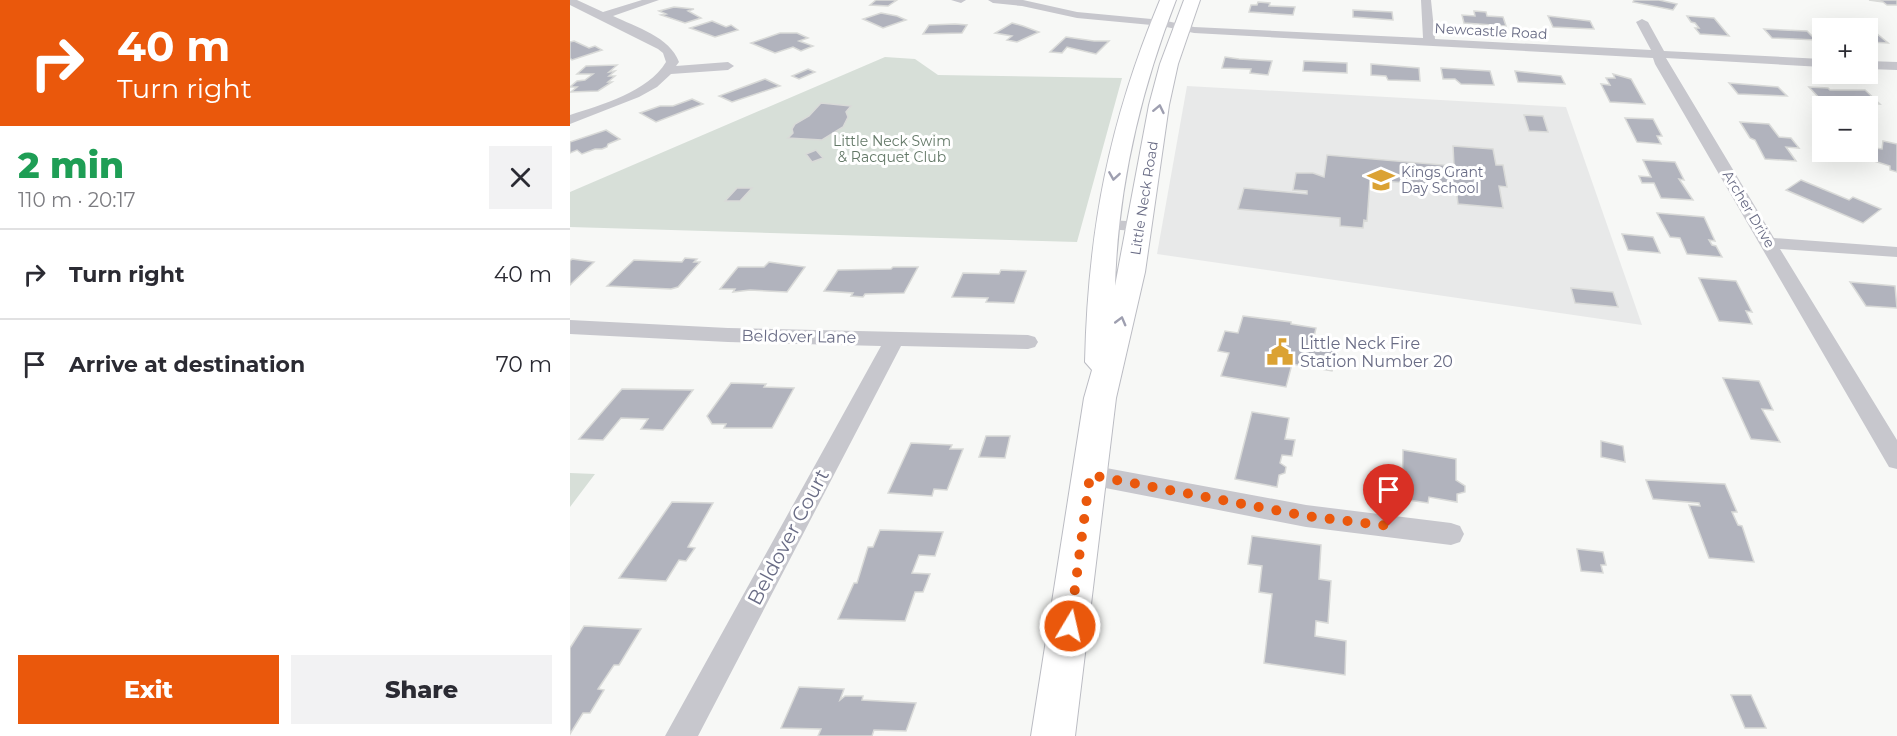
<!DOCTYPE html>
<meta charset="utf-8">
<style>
body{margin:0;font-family:Montserrat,sans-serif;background:#f2f2f3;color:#2b2b33;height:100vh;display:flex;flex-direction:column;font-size:22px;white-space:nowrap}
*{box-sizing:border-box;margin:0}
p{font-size:20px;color:#7c7c81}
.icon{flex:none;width:33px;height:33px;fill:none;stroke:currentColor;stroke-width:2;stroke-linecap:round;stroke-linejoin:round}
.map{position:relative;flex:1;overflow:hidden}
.details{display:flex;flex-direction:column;background:#fff;width:570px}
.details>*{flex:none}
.top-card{background:#ea580c;color:#fff;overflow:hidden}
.fabs{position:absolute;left:1242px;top:18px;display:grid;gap:12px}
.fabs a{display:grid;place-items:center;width:66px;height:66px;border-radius:0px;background:#fff;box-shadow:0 6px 24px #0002;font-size:30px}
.pin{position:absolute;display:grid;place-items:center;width:51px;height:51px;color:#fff;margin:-62px -26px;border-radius:50% 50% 50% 0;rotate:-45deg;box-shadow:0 0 6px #0007}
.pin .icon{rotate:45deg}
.me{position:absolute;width:66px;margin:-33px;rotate:9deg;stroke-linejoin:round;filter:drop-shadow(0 0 4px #0008)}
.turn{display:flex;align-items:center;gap:21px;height:126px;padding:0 18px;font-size:27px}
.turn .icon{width:78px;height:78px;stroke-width:2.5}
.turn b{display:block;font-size:42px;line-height:51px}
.round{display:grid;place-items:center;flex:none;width:63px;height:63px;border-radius:0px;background:#f2f2f3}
.summary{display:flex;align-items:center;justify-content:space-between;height:102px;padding:0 18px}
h1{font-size:36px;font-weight:800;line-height:45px;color:#1e9e55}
.cta{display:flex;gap:12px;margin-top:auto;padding:12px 18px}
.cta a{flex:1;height:69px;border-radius:0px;background:#ea580c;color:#fff;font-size:24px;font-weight:800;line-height:69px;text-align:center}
.cta a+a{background:#f2f2f3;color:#2b2b33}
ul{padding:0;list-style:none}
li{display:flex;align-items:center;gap:18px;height:90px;padding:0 18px;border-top:2px solid #e1e1e2}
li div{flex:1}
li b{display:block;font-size:22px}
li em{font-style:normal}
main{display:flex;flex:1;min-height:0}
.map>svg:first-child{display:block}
.built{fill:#e8e9e9}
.green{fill:#d7dfd8}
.building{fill:#b1b3bd;stroke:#d9dad8;stroke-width:1.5}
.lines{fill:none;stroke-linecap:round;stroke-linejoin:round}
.secondary-casing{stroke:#bbbcc3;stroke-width:2}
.street{fill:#c7c7cd;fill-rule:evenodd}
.secondary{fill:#fff;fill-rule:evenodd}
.oneway{stroke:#9e9fb0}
.route{stroke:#ea580c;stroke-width:10;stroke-dasharray:0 18}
.labels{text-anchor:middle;stroke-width:6;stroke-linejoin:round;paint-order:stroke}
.far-street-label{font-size:14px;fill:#696c85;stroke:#fff}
.far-park-label{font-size:14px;fill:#637867;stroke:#fff}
.far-poi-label{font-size:14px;fill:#696c85;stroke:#fff;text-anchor:start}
.street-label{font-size:16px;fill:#696c85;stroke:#fff}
.poi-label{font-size:16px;fill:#696c85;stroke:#fff;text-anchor:start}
.near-street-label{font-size:20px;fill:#696c85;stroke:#fff}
</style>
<main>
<section class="details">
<div class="top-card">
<div class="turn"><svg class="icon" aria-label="right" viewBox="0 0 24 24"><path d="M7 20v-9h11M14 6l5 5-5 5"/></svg><div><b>40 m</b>Turn right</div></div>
</div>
<div class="summary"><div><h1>2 min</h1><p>110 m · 20:17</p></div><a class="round"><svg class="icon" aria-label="close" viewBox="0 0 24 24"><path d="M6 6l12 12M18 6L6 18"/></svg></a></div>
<ul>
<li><svg class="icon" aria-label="right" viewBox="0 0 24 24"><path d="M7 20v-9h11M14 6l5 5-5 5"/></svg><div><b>Turn right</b></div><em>40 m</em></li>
<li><svg class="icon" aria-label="arrive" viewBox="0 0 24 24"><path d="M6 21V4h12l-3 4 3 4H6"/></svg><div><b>Arrive at destination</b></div><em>70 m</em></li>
</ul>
<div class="cta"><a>Exit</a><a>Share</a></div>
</section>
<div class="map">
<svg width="1327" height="736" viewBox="0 0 1327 736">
<rect width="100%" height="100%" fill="#f7f8f6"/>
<path class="built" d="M 617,86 L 996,107 L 1072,325 L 587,254 Z"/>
<path class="green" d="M 315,57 L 345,59 L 368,75 L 552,78 L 507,242 L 0,227 L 0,192 Z
M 0,473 L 25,474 L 0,507 Z"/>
<path class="building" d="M 306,0 L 327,0 L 318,6 L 300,5 Z
M 1064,0 L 1089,0 L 1107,4 L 1103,10 L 1063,2 Z
M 1299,0 L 1327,0 L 1327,5 L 1317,5 L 1313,2 Z
M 688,2 L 700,3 L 699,6 L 725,7 L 723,15 L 679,12 L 681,5 L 687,5 Z
M 104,7 L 124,9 L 118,11 L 131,18 L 115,23 L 91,15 L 96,14 L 89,11 Z
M 783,10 L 822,12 L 823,20 L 783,17 Z
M 904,11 L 916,12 L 917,16 L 933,17 L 936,26 L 894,23 L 892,15 L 905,16 Z
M 311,13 L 327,16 L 336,20 L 313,28 L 293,19 Z
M 978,16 L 1020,21 L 1024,29 L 983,27 Z
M 1117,16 L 1144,18 L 1159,36 L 1130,34 L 1125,28 L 1129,28 L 1125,23 L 1121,22 Z
M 142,21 L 156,27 L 161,25 L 168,30 L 145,37 L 120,28 Z
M 442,23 L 453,26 L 469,32 L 447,42 L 437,40 L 442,36 L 425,33 Z
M 359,25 L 385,24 L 397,25 L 392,33 L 353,34 Z
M 1194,29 L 1237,31 L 1246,40 L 1202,38 Z
M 210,33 L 227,33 L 238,38 L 229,41 L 243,46 L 231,51 L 223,47 L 205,53 L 181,43 Z
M 1298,33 L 1306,33 L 1318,43 L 1298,42 Z
M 496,37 L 524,41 L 539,41 L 526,54 L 497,47 L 492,53 L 480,52 Z
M 4,41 L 19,48 L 25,46 L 32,50 L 2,60 L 0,58 L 0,42 Z
M 655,57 L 669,59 L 702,61 L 698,75 L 680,73 L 681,69 L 652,68 Z
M 734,61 L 777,63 L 777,73 L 733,71 Z
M 801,64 L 849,68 L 850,81 L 818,80 L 816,76 L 801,75 Z
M 47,65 L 39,72 L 45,71 L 39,76 L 45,76 L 38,82 L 42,82 L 28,91 L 1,92 L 7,87 L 0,87 L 7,81 L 15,80 L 23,74 L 7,74 L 16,66 Z
M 871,68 L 920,71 L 924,85 L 891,84 L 885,79 L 873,79 Z
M 238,69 L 245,72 L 229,79 L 222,76 Z
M 945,71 L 991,76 L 995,84 L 948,82 Z
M 1043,74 L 1061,79 L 1075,104 L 1040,102 L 1031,84 L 1040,85 L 1036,78 L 1045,78 Z
M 195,79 L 210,86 L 162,102 L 149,96 Z
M 1159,83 L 1208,87 L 1217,96 L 1168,94 Z
M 1239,87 L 1258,88 L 1260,90 L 1295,90 L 1310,104 L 1279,102 L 1283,106 L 1264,106 L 1260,101 L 1252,101 Z
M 122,99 L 133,104 L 86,122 L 70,113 L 90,106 L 103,106 Z
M 251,103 L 281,106 L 276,112 L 278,117 L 273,127 L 252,140 L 218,138 L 223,133 L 222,129 L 225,124 L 239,116 Z
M 954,115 L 973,116 L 978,132 L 959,131 Z
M 1055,118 L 1083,119 L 1092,136 L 1087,136 L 1091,144 L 1067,142 Z
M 1170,122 L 1199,124 L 1209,137 L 1221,138 L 1229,148 L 1216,147 L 1226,161 L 1195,159 L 1185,140 L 1180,138 Z
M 36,130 L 50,139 L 38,144 L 37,147 L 32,149 L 25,149 L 12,154 L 7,150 L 0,153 L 0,142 Z
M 1313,141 L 1327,144 L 1327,172 L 1320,170 L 1320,166 L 1304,161 L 1306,148 L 1312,149 Z
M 883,146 L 923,149 L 926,165 L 933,165 L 937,187 L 929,186 L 933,208 L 888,204 L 886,187 L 800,180 L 797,221 L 794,220 L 793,228 L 770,226 L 770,218 L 668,209 L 674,188 L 737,194 L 737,191 L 723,190 L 726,173 L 743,173 L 754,177 L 757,155 L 884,166 Z
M 246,150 L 253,158 L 242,162 L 236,154 Z
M 1073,160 L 1105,162 L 1114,180 L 1109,179 L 1123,200 L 1091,198 L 1084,183 L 1072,183 L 1069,176 L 1081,177 Z
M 1231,180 L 1279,200 L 1283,197 L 1311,209 L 1293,223 L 1216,190 Z
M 167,188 L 182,188 L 170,201 L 155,201 Z
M 1087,213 L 1134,217 L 1145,241 L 1139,240 L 1142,245 L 1146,246 L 1152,257 L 1117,254 L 1110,238 L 1100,237 Z
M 1052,234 L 1083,237 L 1090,253 L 1058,250 Z
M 115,258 L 127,259 L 124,262 L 130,262 L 108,287 L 101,289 L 37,286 L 64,260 L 112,262 Z
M 2,259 L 24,262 L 0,285 L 0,261 Z
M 199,262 L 235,267 L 217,292 L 180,290 L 163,292 L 165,289 L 150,289 L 168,267 L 194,267 Z
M 323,267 L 348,267 L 334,293 L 295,294 L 293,297 L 281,296 L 283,293 L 254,291 L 268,270 L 321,269 Z
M 431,270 L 456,271 L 444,303 L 416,302 L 418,298 L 382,297 L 393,273 L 429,274 Z
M 1129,278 L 1166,281 L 1182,312 L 1176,311 L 1182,324 L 1149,321 Z
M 1280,282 L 1325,286 L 1327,308 L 1296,306 Z
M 1001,288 L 1043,292 L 1048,307 L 1005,303 Z
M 673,316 L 721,322 L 721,324 L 746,328 L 742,346 L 767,350 L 762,371 L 722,364 L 716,387 L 651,376 L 659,353 L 648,351 L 655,331 L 668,333 Z
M 1153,378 L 1189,381 L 1203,410 L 1192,409 L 1210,442 L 1181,439 Z
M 161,383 L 196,384 L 194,387 L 224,388 L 202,428 L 154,428 L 156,424 L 142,424 L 137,416 Z
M 52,389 L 123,390 L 93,430 L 71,429 L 78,419 L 51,418 L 33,440 L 9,439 Z
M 682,412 L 719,418 L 715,439 L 725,440 L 722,456 L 712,455 L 710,463 L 716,467 L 715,473 L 709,475 L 707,487 L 665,479 Z
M 416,436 L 440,436 L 435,458 L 409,457 Z
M 1031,441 L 1053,446 L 1055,462 L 1031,457 Z
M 341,443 L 382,445 L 380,449 L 393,449 L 377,490 L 364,489 L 362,496 L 318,493 Z
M 833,450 L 886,459 L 886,480 L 895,486 L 895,492 L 887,494 L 887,502 L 859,497 L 858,503 L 832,499 Z
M 1076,480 L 1155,484 L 1167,512 L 1162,512 L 1168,525 L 1172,526 L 1184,562 L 1139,558 L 1119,505 L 1130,506 L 1129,503 L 1083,499 Z
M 102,502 L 143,503 L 118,547 L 125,548 L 116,561 L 109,560 L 96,581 L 49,578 Z
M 310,530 L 373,532 L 365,556 L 349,555 L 342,573 L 360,574 L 353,592 L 345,592 L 335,621 L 268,619 L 284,583 L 287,583 L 298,547 L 303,547 Z
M 682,536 L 751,545 L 749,579 L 761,581 L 758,623 L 746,621 L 745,636 L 776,641 L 775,675 L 694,663 L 702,594 L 689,592 L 692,566 L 678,564 Z
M 1007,549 L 1033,552 L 1036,565 L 1031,565 L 1033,573 L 1011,571 Z
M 14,626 L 71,629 L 49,665 L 44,665 L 28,689 L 34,690 L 20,713 L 13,713 L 0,734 L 0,648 Z
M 229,687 L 274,689 L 270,700 L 275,696 L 293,696 L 292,700 L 346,703 L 336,731 L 304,730 L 302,736 L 248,736 L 251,729 L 211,728 Z
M 1161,695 L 1181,695 L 1196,728 L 1175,728 Z"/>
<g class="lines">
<defs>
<path id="secondary" d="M 590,0 L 606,0 C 570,92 548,187 545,286 L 579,105 L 590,64 L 614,0 L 630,0 L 608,64 L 599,105 L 575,272 L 546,398 L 505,736 L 461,736 L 514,398 L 522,370 L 515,362 C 518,230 539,122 590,0 Z"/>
</defs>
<use href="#secondary" class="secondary-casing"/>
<path class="street" d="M 0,0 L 7,0 L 33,12 L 72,0 L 89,0 L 43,16 C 66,27 100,37 109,62 L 106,66 L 158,62 L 164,66 L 158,70 L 101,74 L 87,87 L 69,97 L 0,124 L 0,115 C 31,105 78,92 96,62 L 93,53 L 88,49 L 0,5 Z
M 381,0 L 396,0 L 391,3 Z
M 418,0 L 453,0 L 507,12 L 592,20 L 624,27 L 853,38 L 851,0 L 861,0 L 865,39 L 1081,50 L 1066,22 L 1072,19 L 1078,22 L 1094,51 L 1252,59 L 1252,67 L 1096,58 L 1204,238 L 1327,247 L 1327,257 L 1210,249 L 1327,440 L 1327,469 L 1319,467 L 1085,64 L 1083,58 L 624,33 L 592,26 L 507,18 L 452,6 L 423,3 Z
M 1298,61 L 1327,62 L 1327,70 L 1298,69 Z
M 536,220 L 577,222 L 580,226 L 577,230 L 571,231 L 530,229 L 527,225 L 530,221 Z
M 0,320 L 158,328 L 458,335 L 465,337 L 468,342 L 465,347 L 458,349 L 331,346 L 128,736 L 95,736 L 311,346 L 158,342 L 0,334 Z
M 520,465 L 736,505 L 881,523 L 890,526 L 894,534 L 890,542 L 881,545 L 736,527 L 520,485 L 512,482 L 508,475 L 512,468 Z"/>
<use href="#secondary" class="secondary"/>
</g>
<defs><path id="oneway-chevron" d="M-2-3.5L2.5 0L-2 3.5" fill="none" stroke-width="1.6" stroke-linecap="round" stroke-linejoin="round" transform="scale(1.5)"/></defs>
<g class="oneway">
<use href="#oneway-chevron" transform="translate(589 109) rotate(-78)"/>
<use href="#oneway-chevron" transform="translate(544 176) rotate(99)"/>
<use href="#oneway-chevron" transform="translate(551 321) rotate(-75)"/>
</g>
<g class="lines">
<path class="route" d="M 500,626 L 520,475 L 736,516 L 819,526"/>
</g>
<defs>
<symbol id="school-bare" viewBox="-9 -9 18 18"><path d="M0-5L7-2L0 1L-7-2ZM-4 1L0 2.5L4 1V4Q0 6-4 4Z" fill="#dba233" stroke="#fff" stroke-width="2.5" paint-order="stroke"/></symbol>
<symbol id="civic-bare" viewBox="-9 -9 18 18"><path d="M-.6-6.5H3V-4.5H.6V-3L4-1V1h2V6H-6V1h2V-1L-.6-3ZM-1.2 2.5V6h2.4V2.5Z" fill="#dba233" stroke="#fff" stroke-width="2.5" paint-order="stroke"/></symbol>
</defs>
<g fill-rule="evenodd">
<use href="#school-bare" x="792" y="161" width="38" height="38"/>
<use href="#civic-bare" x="691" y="333" width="38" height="38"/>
</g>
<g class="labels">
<g class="far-street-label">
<text transform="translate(921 31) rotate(3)" y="5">Newcastle Road</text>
<text transform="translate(574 198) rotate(-81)" y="5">Little Neck Road</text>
<text transform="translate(1179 209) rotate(59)" y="5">Archer Drive</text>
</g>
<g class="far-park-label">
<text x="322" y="146">Little Neck Swim<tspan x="322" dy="16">&amp; Racquet Club</tspan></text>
</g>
<g class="far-poi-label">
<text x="831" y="177">Kings Grant<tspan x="831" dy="16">Day School</tspan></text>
</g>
<g class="street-label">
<text transform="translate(229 336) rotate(1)" y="6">Beldover Lane</text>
</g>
<g class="poi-label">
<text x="730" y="349">Little Neck Fire<tspan x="730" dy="18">Station Number 20</tspan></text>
</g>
<g class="near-street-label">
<text transform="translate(218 537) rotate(-62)" y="7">Beldover Court</text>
</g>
</g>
</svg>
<div class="fabs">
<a>+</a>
<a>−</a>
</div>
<div class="pin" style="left:819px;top:526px;background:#d93025"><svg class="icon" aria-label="arrive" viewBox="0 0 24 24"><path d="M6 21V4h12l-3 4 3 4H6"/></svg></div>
<svg class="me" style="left:500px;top:626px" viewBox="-20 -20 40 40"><circle r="17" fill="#ea580c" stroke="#fff" stroke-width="3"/><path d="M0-11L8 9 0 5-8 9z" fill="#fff"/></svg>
</div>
</main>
